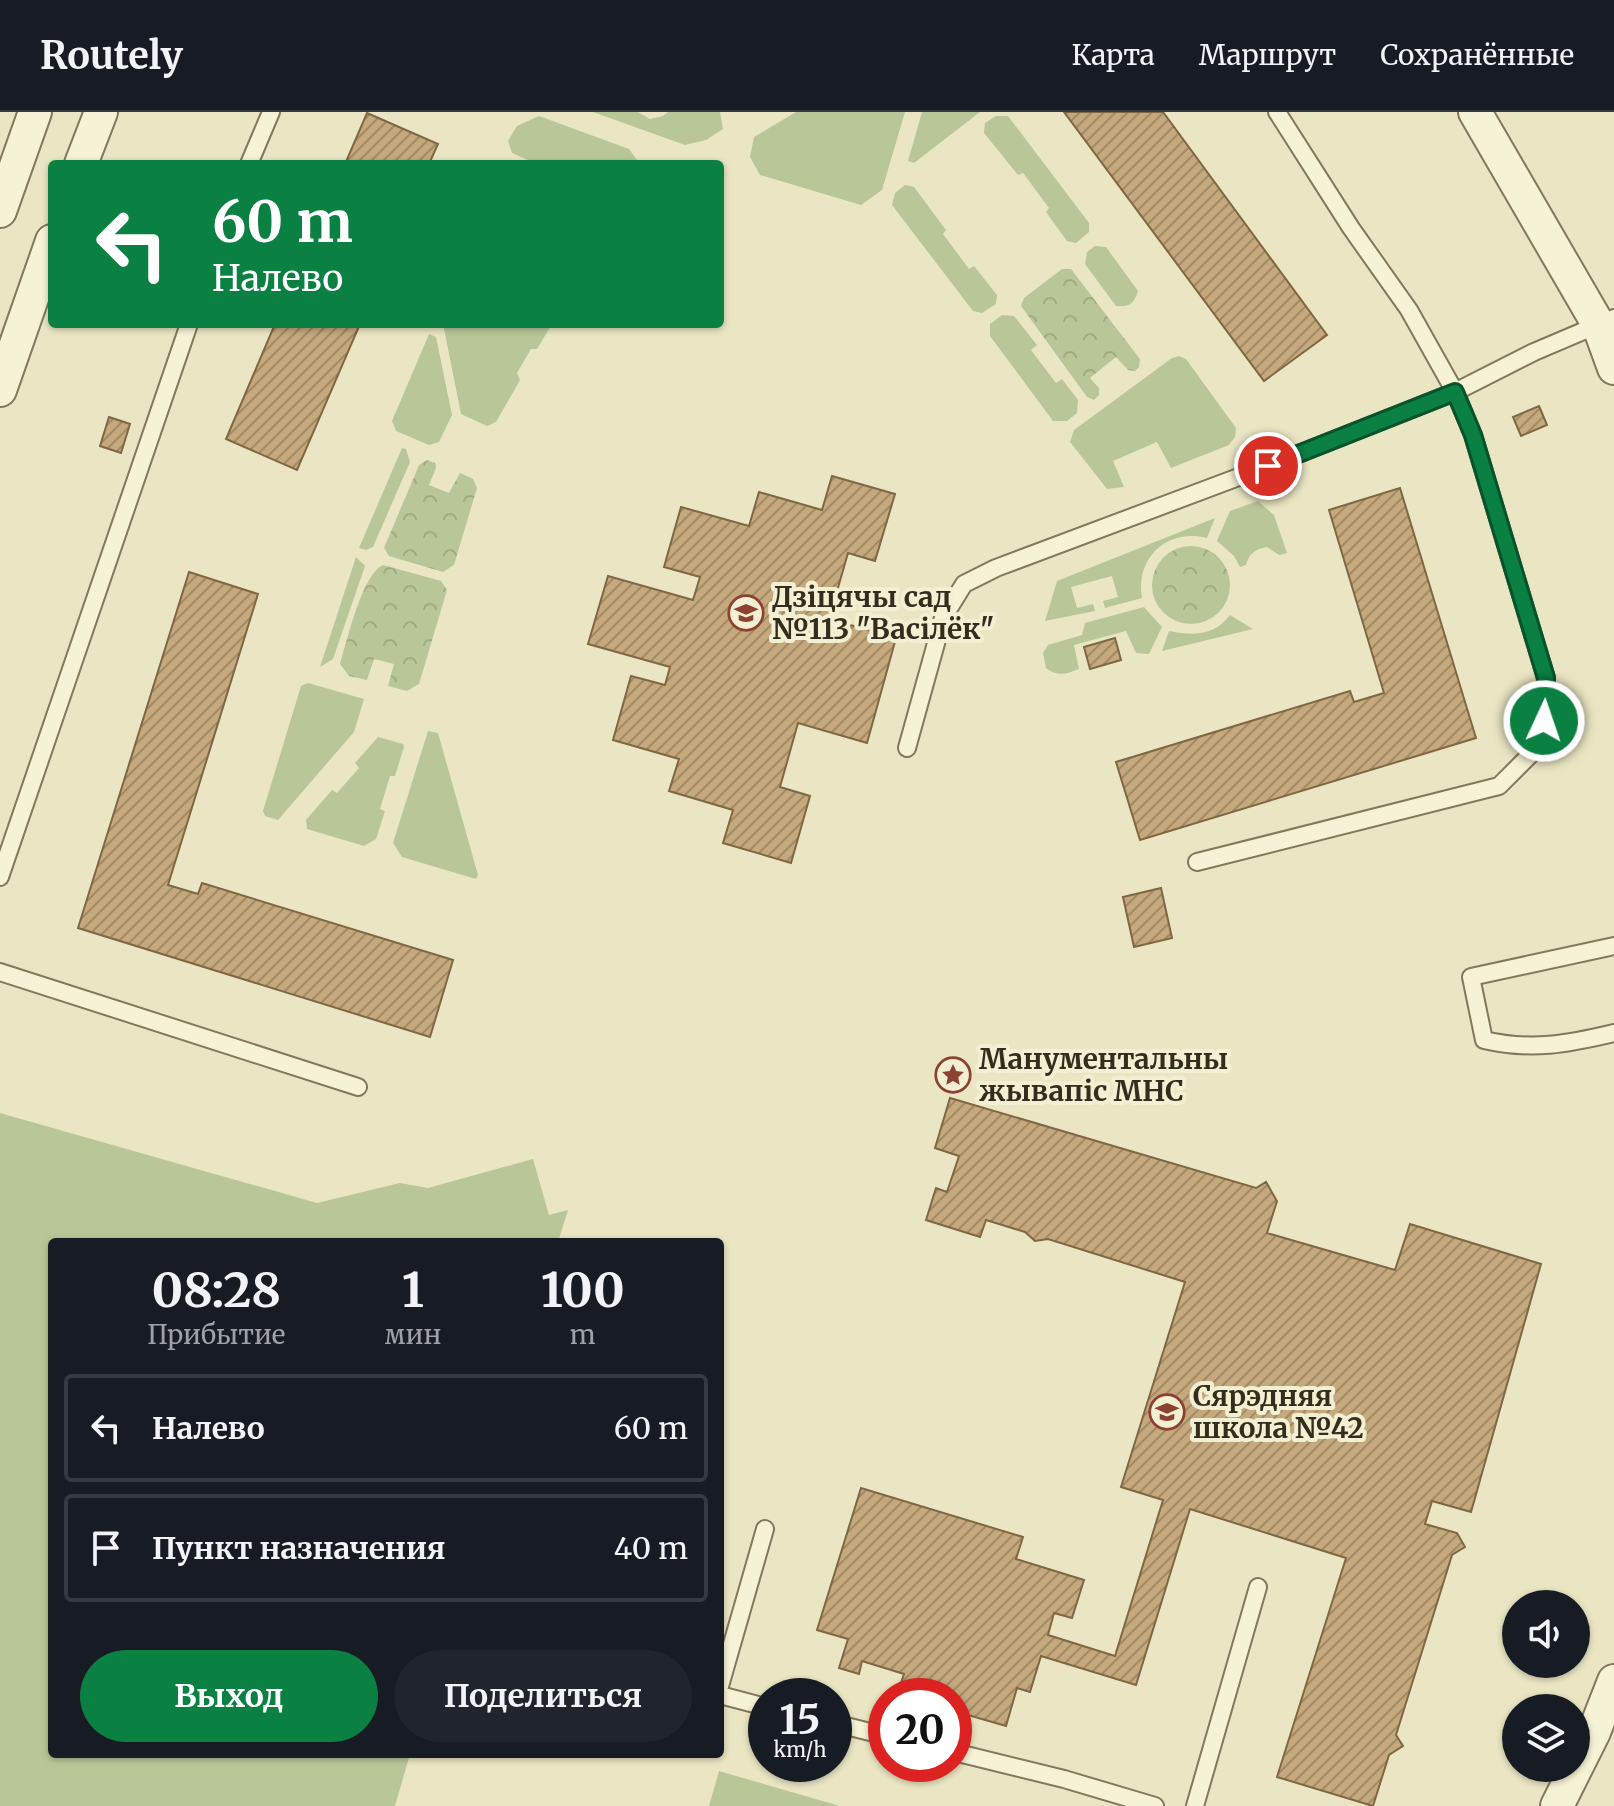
<!DOCTYPE html>
<html lang="ru">
<meta charset="utf-8">
<style>
body{margin:0;font-family:Merriweather,serif;background:#20242c;color:#f1f3f6;height:100vh;display:flex;flex-direction:column;font-size:30px;white-space:nowrap}
*{box-sizing:border-box;margin:0}
p{font-size:26px;color:#9ea1a6}
.icon{flex:none;width:44px;height:44px;fill:none;stroke:currentColor;stroke-width:2;stroke-linecap:round;stroke-linejoin:round}
.map{position:relative;flex:1;overflow:hidden}
.drawer{position:absolute;left:48px;top:1126px;width:676px;height:520px;display:flex;flex-direction:column;background:#171b24;border-radius:8px;box-shadow:0 2px 6px #0004}
.drawer>*{flex:none}
.guide{position:absolute;left:48px;top:48px;width:676px;height:168px;border-radius:8px;box-shadow:0 2px 6px #0004;background:#0b8043;color:#fff;overflow:hidden}
.buttons{position:absolute;left:1502px;top:1478px;display:grid;gap:16px}
.buttons a{display:grid;place-items:center;width:88px;height:88px;border-radius:50%;background:#171b24;box-shadow:0 2px 6px #0004;font-size:40px}
.speed{position:absolute;left:748px;top:1566px;display:flex;gap:16px;font-size:40px;font-weight:700;text-align:center}
.speed>*{display:grid;place-content:center;width:104px;height:104px;border-radius:50%;background:#171b24;box-shadow:0 2px 6px #0004;line-height:1}
.speed small{font-size:20px;font-weight:400}
.speed .limit{border:12px solid #d22;background:#fff;color:#111}
.pin{position:absolute;display:grid;place-items:center;width:68px;height:68px;color:#fff;margin:-34px;border:4px solid #fff;border-radius:50%;box-shadow:0 2px 8px #0007}
.me{position:absolute;width:88px;margin:-44px;rotate:3deg;stroke-linejoin:round;filter:drop-shadow(0 0 6px #0008)}
.turn{display:flex;align-items:center;gap:28px;height:168px;padding:0 32px;font-size:36px}
.turn .icon{width:104px;height:104px;stroke-width:2.5}
.turn b{display:block;font-size:56px;line-height:68px}
.eta{display:flex;justify-content:space-evenly;align-items:center;height:136px;text-align:center}
.eta b{font-size:48px;font-weight:700;line-height:56px}
.primary-button{display:flex;gap:16px;margin-top:auto;padding:16px 32px}
.primary-button a{flex:1;height:92px;border-radius:48px;background:#0b8043;color:#fff;font-size:32px;font-weight:700;line-height:92px;text-align:center}
.primary-button a+a{background:#20242c;color:#f1f3f6}
ul{padding:0;list-style:none}
li{display:flex;align-items:center;gap:24px;height:108px;margin:0 16px 12px;padding:0 16px;border:4px solid #363941;border-radius:8px}
li div{flex:1}
li b{display:block;font-size:30px}
li em{font-style:normal}
header{display:flex;align-items:center;gap:48px;box-sizing:border-box;height:112px;padding:0 40px;background:#171b24;border-bottom:2px solid #363941}
header strong{font-size:38px}
nav{display:flex;gap:44px;margin-inline-start:auto;font-size:28px}
.map>svg:first-child{display:block}
.grass{fill:#b9c798}
.park{fill:url(#park-crowns)}
.building{fill:url(#building-hatch);stroke:#806743;stroke-width:2}
.lines{fill:none;stroke-linecap:round;stroke-linejoin:round}
.service-casing{stroke:#83785b;stroke-width:20}
.minor-casing{stroke:#83785b;stroke-width:36}
.service{stroke:#f6f2d5;stroke-width:16}
.minor{stroke:#f6f2d5;stroke-width:32}
.route-casing{stroke:#07532c;stroke-width:20}
.route{stroke:#0b8043;stroke-width:14}
.labels{text-anchor:middle;stroke-width:8;stroke-linejoin:round;paint-order:stroke}
.poi-label{font-size:28px;font-weight:bold;fill:#342d1e;stroke:#f2efd2;text-anchor:start}
</style>
<header>
<strong>Routely</strong>
<nav><a>Карта</a><a>Маршрут</a><a>Сохранённые</a></nav>
</header>
<div class="map">
<svg width="1614" height="1694" viewBox="0 0 1614 1694">
<defs>
<pattern id="park-crowns" width="20" height="18" patternUnits="userSpaceOnUse" patternTransform="scale(2)"><rect width="20" height="18" fill="#b9c798"/><path d="M2 6a3 3 0 1 1 6 0M12 15a3 3 0 1 1 6 0" fill="none" stroke="#a0ab83"/></pattern>
<pattern id="building-hatch" width="6" height="6" patternUnits="userSpaceOnUse" patternTransform="scale(2)"><rect width="6" height="6" fill="#c5a97c"/><path d="M-1 1l2-2M0 6l6-6M5 7l2-2" fill="none" stroke="#a18a65"/></pattern>
</defs>
<rect width="100%" height="100%" fill="#eae6c3"/>
<path class="grass" d="M 593,0 L 638,0 L 650,7 L 663,4 L 668,0 L 720,0 L 723,17 L 706,28 L 685,33 Z
M 796,0 L 905,0 L 882,78 L 861,93 L 760,63 L 750,45 L 754,25 Z
M 922,0 L 980,0 L 914,51 L 908,49 Z
M 539,4 L 629,37 L 640,52 L 537,52 L 512,41 L 508,29 L 517,14 Z
M 996,4 L 1008,4 L 1089,111 L 1089,120 L 1076,131 L 1067,129 L 1046,100 L 1049,96 L 1023,61 L 1018,63 L 984,21 L 985,11 Z
M 905,73 L 914,75 L 946,118 L 943,122 L 969,157 L 974,154 L 997,183 L 996,192 L 982,201 L 973,199 L 892,93 L 895,81 Z
M 1095,134 L 1106,135 L 1138,179 C 1134,192 1129,195 1116,194 L 1085,152 L 1087,140 Z
M 1002,203 L 1014,204 L 1037,233 L 1031,238 L 1056,271 L 1062,267 L 1078,288 L 1077,301 L 1067,309 L 1053,309 L 990,224 L 990,212 Z
M 443,212 L 552,212 L 537,237 L 531,237 L 517,261 L 520,268 L 496,310 L 487,314 L 461,302 Z
M 429,222 L 436,225 L 452,303 L 439,330 L 429,333 L 396,319 L 392,309 Z
M 1179,244 L 1186,247 L 1236,316 L 1235,325 L 1229,333 L 1171,356 L 1157,330 L 1113,349 L 1124,375 L 1107,377 L 1070,330 L 1074,318 L 1172,246 Z
M 402,336 L 406,337 L 410,350 L 373,435 L 366,438 L 359,436 Z
M 1258,389 L 1274,403 L 1287,441 L 1279,443 L 1267,435 C 1255,437 1249,442 1246,453 L 1240,455 L 1234,444 L 1217,429 L 1230,399 Z
M 1215,406 L 1207,426 C 1168,416 1135,445 1142,486 L 1105,496 L 1103,489 L 1118,485 L 1112,464 L 1071,475 L 1077,496 L 1093,492 L 1095,499 L 1045,509 L 1057,469 Z
M 356,445 L 365,454 L 333,547 L 320,555 Z
M 1144,495 L 1162,515 L 1149,542 L 1136,541 L 1126,519 L 1074,533 L 1079,557 C 1066,562 1058,565 1046,556 L 1043,541 L 1048,533 L 1082,523 L 1085,511 Z
M 1230,503 L 1253,517 L 1162,539 L 1169,519 C 1193,524 1214,524 1230,503 Z
M 308,571 L 364,587 L 354,620 L 278,708 L 265,704 L 263,699 L 301,574 Z
M 428,619 L 438,621 L 478,763 L 476,767 L 402,745 L 393,731 Z
M 378,625 L 403,632 L 404,635 L 395,664 L 390,664 L 380,697 L 385,699 L 376,727 L 364,734 L 307,717 L 306,708 L 332,678 L 337,681 L 359,656 L 355,651 Z
M 0,1001 L 317,1091 L 400,1071 L 428,1076 L 533,1047 L 549,1103 L 568,1098 L 558,1130 L 52,1130 L 52,1642 L 410,1642 L 395,1694 L 0,1694 Z
M 719,1659 L 840,1694 L 709,1694 Z"/>
<path class="park" d="M 1062,157 L 1071,157 L 1140,247 L 1139,255 L 1135,259 L 1128,258 L 1116,245 L 1090,266 L 1099,276 L 1099,283 L 1094,288 L 1087,285 L 1021,194 L 1024,186 Z
M 427,348 L 435,351 L 436,356 L 429,373 L 449,381 L 460,361 L 473,367 L 477,376 L 454,453 L 443,460 L 389,444 L 384,436 L 419,353 Z
M1152 473a39 39 0 1 1 78 0a39 39 0 1 1-78 0Z
M 383,453 L 441,469 L 447,478 L 419,572 L 407,579 L 388,574 L 394,552 L 374,547 L 367,568 L 349,564 L 340,552 C 347,530 362,462 383,453 Z"/>
<path class="building" d="M 1064,0 L 1163,0 L 1327,223 L 1264,269 Z
M 367,1 L 438,32 L 429,52 L 345,52 Z
M 275,212 L 360,212 L 297,358 L 226,327 Z
M 1539,294 L 1547,313 L 1521,324 L 1513,305 Z
M 109,305 L 130,312 L 121,341 L 100,334 Z
M 832,364 L 895,382 L 875,449 L 848,441 L 829,507 L 896,526 L 867,631 L 798,611 L 780,675 L 810,684 L 791,751 L 723,731 L 733,698 L 669,679 L 679,647 L 613,628 L 631,564 L 665,573 L 670,555 L 588,532 L 608,464 L 693,488 L 700,465 L 664,455 L 681,395 L 749,414 L 759,380 L 822,398 Z
M 1400,376 L 1476,626 L 1140,728 L 1116,650 L 1350,579 L 1354,590 L 1384,581 L 1329,398 Z
M 189,460 L 258,482 L 168,773 L 198,782 L 202,771 L 453,848 L 430,925 L 78,816 Z
M 1115,526 L 1121,548 L 1090,557 L 1084,535 Z
M 1161,776 L 1172,826 L 1134,835 L 1123,785 Z
M 950,986 L 1256,1076 L 1266,1070 L 1277,1089 L 1267,1121 L 1395,1158 L 1410,1112 L 1541,1152 L 1471,1400 L 1432,1389 L 1425,1412 L 1457,1421 L 1465,1435 L 1452,1443 L 1396,1623 L 1403,1634 L 1389,1643 L 1373,1694 L 1277,1665 L 1346,1446 L 1190,1397 L 1136,1573 L 1041,1544 L 1030,1580 L 1017,1576 L 1006,1614 L 954,1599 L 954,1584 L 905,1584 L 897,1582 L 904,1562 L 862,1549 L 859,1562 L 839,1556 L 848,1527 L 817,1518 L 861,1376 L 1023,1425 L 1016,1447 L 1084,1468 L 1072,1506 L 1054,1501 L 1048,1523 L 1115,1544 L 1163,1388 L 1121,1375 L 1185,1170 L 1048,1127 L 1035,1129 L 1025,1120 L 986,1108 L 980,1125 L 926,1108 L 936,1076 L 947,1080 L 959,1044 L 935,1036 Z"/>
<g class="lines">
<defs>
<path id="service" d="M 249,52 L 271,0
M 907,636 L 943,506 L 964,472 L 996,456 L 1268,354 L 1455,280 L 1534,240 L 1614,206
M 1197,750 L 1499,674 L 1543,630 L 1546,566 L 1473,323 L 1455,280 L 1409,198 L 1351,116 L 1277,0
M 0,765 L 189,212
M 1614,834 L 1471,865 L 1484,928 C 1531,939 1568,932 1614,921
M 0,860 L 358,975
M 720,1574 L 765,1417
M 720,1583 L 766,1595
M 834,1611 L 886,1624
M 954,1640 L 1064,1667 L 1155,1694
M 1195,1694 L 1258,1475"/>
<path id="minor" d="M 1475,0 L 1598,212 L 1614,256
M 81,52 L 101,0
M 0,99 L 35,0
M 0,278 L 52,129
M 1576,1656 L 1594,1620 L 1614,1569
M 1557,1694 L 1576,1656"/>
</defs>
<use href="#service" class="service-casing"/>
<use href="#minor" class="minor-casing"/>
<use href="#service" class="service"/>
<use href="#minor" class="minor"/>
</g>
<g class="lines">
<defs>
<path id="route" d="M 1268,354 L 1455,280 L 1473,323 L 1546,566 L 1544,609"/>
</defs>
<use href="#route" class="route-casing"/>
<use href="#route" class="route"/>
</g>
<defs>
<symbol id="school-ring" viewBox="-11 -11 22 22"><circle r="9.5" fill="#f2efd2" stroke="#8d4130" stroke-width="1.5"/><path d="M0-5L7-2L0 1L-7-2ZM-4 1L0 2.5L4 1V4Q0 6-4 4Z" fill="#8d4130"/></symbol>
<symbol id="sight-ring" viewBox="-11 -11 22 22"><circle r="9.5" fill="#f2efd2" stroke="#8d4130" stroke-width="1.5"/><path d="M0-6L1.8-2.2L6-1.7L2.9 1.2L3.7 5.4L0 3.3L-3.7 5.4L-2.9 1.2L-6-1.7L-1.8-2.2Z" fill="#8d4130"/></symbol>
</defs>
<g fill-rule="evenodd">
<use href="#school-ring" x="726" y="481" width="40" height="40"/>
<use href="#sight-ring" x="933" y="943" width="40" height="40"/>
<use href="#school-ring" x="1147" y="1280" width="40" height="40"/>
</g>
<g class="labels">
<g class="poi-label">
<text x="772" y="495">Дзіцячы сад<tspan x="772" dy="32">№113 "Васілёк"</tspan></text>
<text x="979" y="957">Манументальны<tspan x="979" dy="32">жывапіс МНС</tspan></text>
<text x="1193" y="1294">Сярэдняя<tspan x="1193" dy="32">школа №42</tspan></text>
</g>
</g>
</svg>
<div class="buttons">
<a><svg class="icon" aria-label="sound" viewBox="0 0 24 24"><path d="M4 9h4l5-4v14l-5-4H4zM17 9q2 3 0 6"/></svg></a>
<a><svg class="icon" aria-label="layers" viewBox="0 0 24 24"><path d="M12 4l9 5-9 5-9-5zM3 14l9 5 9-5"/></svg></a>
</div>
<div class="speed"><div>15<small>km/h</small></div><div class="limit">20</div></div>
<div class="pin" style="left:1268px;top:354px;background:#d93025"><svg class="icon" aria-label="arrive" viewBox="0 0 24 24"><path d="M6 21V4h12l-3 4 3 4H6"/></svg></div>
<svg class="me" style="left:1544px;top:609px" viewBox="-20 -20 40 40"><circle r="17" fill="#0b8043" stroke="#fff" stroke-width="3"/><path d="M0-11L8 9 0 5-8 9z" fill="#fff"/></svg>
<div class="guide">
<div class="turn"><svg class="icon" aria-label="left" viewBox="0 0 24 24"><path d="M17 20v-9H6M10 6l-5 5 5 5"/></svg><div><b>60 m</b>Налево</div></div>
</div>
<section class="drawer">
<div class="eta">
<div><b>08:28</b><p>Прибытие</p></div>
<div><b>1</b><p>мин</p></div>
<div><b>100</b><p>m</p></div>
</div>
<ul>
<li><svg class="icon" aria-label="left" viewBox="0 0 24 24"><path d="M17 20v-9H6M10 6l-5 5 5 5"/></svg><div><b>Налево</b></div><em>60 m</em></li>
<li><svg class="icon" aria-label="arrive" viewBox="0 0 24 24"><path d="M6 21V4h12l-3 4 3 4H6"/></svg><div><b>Пункт назначения</b></div><em>40 m</em></li>
</ul>
<div class="primary-button"><a>Выход</a><a>Поделиться</a></div>
</section>
</div>
